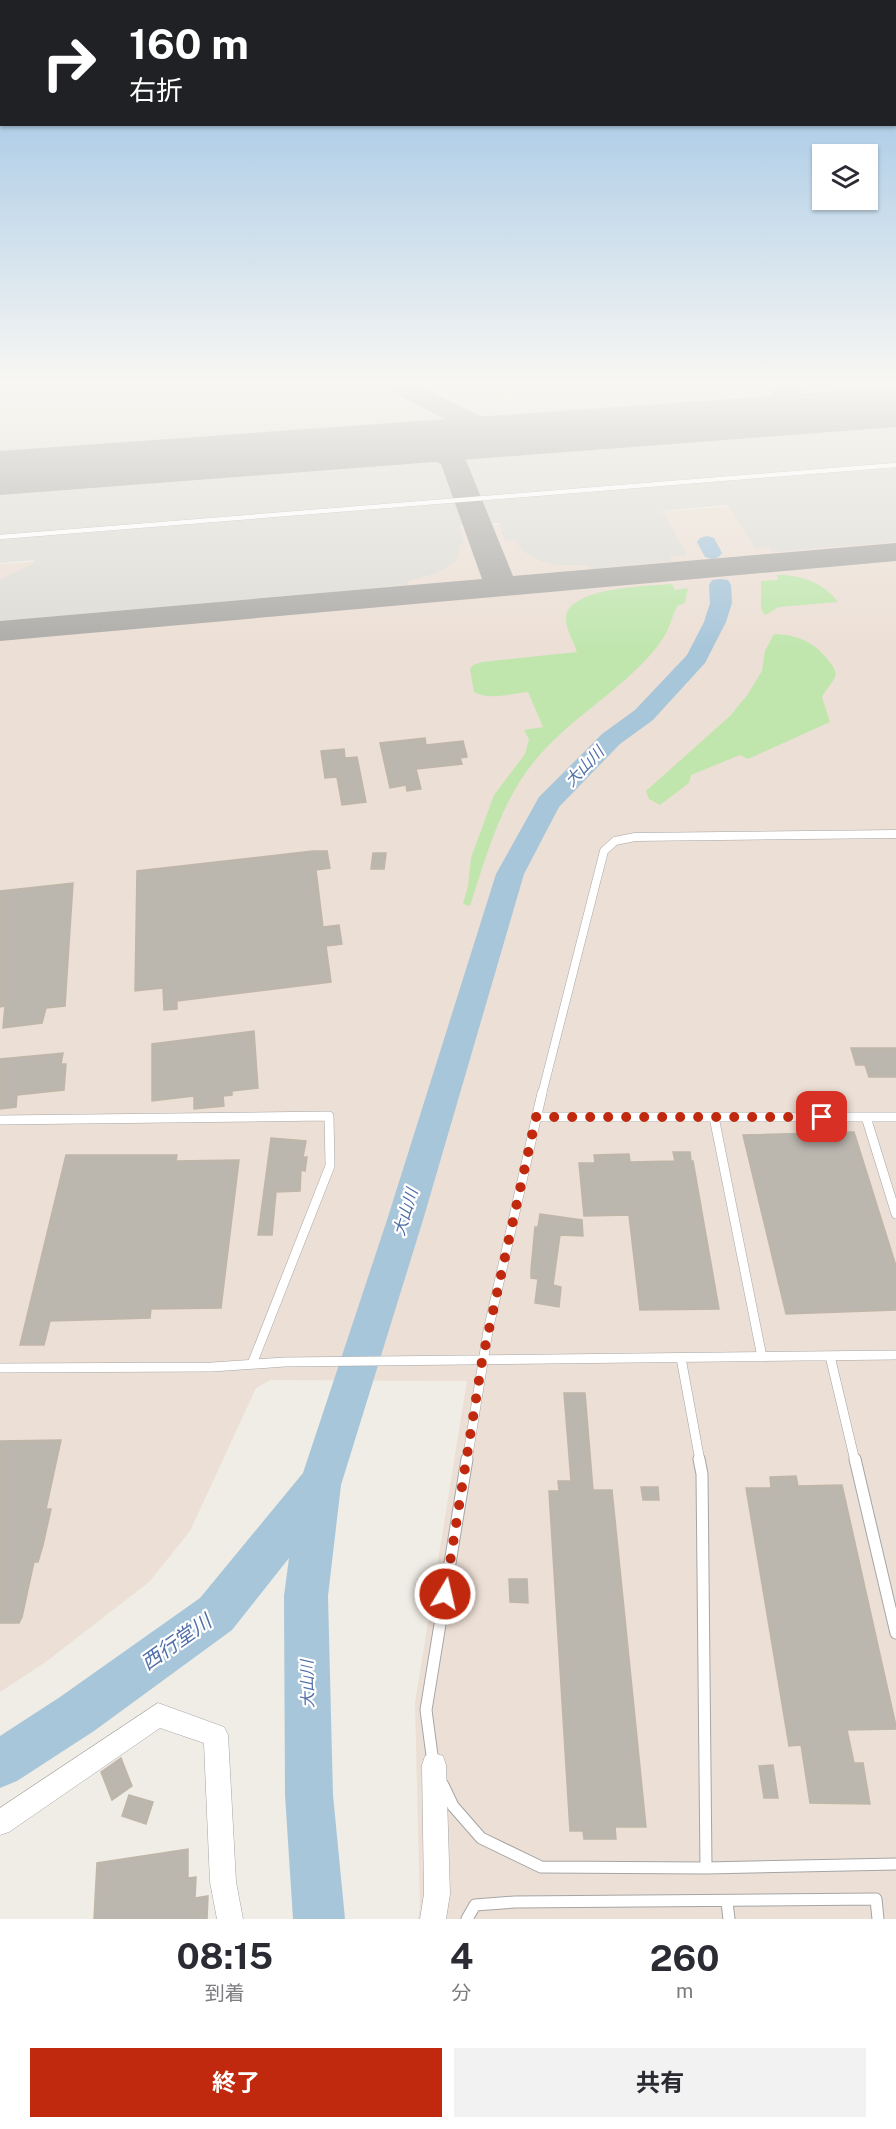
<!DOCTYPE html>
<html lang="ja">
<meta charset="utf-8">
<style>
body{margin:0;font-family:"Public Sans","Noto Sans JP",sans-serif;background:#f2f2f3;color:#2b2b33;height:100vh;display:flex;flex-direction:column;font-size:22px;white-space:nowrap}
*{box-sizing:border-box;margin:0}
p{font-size:20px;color:#7c7c81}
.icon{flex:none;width:33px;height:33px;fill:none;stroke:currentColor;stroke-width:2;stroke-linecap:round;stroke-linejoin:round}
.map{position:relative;height:1919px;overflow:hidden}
.details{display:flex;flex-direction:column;background:#fff;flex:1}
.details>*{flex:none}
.hud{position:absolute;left:0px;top:0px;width:897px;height:126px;box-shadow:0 2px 4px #0004;background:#202124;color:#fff;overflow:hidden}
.tools{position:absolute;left:812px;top:144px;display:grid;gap:12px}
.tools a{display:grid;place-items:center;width:66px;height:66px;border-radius:0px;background:#fff;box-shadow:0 2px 4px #0004;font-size:30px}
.pin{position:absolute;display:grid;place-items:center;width:51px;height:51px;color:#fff;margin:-26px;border-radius:12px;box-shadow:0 3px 9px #0006}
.me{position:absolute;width:66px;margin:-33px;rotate:9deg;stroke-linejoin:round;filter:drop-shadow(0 0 4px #0008)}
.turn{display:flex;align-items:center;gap:21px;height:126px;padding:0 30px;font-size:27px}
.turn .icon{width:78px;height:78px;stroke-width:2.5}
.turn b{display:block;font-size:42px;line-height:51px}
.eta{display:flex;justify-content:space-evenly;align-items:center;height:102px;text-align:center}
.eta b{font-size:36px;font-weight:700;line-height:42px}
.button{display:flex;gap:12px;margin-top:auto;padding:12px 30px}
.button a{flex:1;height:69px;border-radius:0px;background:#c0290d;color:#fff;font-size:24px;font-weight:700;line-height:69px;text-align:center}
.button a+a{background:#f2f2f3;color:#2b2b33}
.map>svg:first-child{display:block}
.military{fill:#ecdfd5}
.airport{fill:#dddcd6}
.grass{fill:#c0e6ae}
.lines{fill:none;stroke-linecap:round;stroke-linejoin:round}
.river{fill:#a8c6da;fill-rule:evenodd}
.taxiway{fill:#aeaca8;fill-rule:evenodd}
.runway{fill:#aeaca8;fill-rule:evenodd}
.building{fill:#bbb6ae;stroke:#bfb6a8;stroke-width:1.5}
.service-far3-casing{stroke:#a5a5a5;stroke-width:5}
.service-far2-casing{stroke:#a5a5a5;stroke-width:9}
.service-far1-casing{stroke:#a5a5a5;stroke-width:10}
.service-casing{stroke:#a5a5a5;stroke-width:13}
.minor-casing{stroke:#a5a5a5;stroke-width:1}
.service-far3{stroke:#fff;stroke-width:4.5}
.service-far2{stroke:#fff;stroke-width:8}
.service-far1{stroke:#fff;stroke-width:9}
.service{stroke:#fff;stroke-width:11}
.minor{fill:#fff;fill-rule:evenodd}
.route{stroke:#c0290d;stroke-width:10;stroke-dasharray:0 18}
.labels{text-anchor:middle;stroke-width:4.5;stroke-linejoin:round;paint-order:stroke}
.water-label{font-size:16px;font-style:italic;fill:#516ea8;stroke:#fff}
.near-water-label{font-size:20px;font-style:italic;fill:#516ea8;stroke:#fff}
</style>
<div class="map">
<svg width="896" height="1919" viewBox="0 0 896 1919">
<rect width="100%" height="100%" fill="#efede5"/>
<path class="military" d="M 896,493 L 896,1919 L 418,1919 L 420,1909 L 415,1703 L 467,1381 L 271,1380 L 256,1388 L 190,1531 L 149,1582 L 47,1661 L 0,1692 L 0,564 Z"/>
<path class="airport" d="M 0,380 L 896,380 L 896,542 L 772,552 L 770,547 L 755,548 L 728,505 L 662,511 L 687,555 L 670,556 L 672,561 L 590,569 L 587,565 L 554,565 L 538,560 L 524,552 L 514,540 L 505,541 L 499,523 L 460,526 L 464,544 L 458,545 L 459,552 L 456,561 L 437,573 L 408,581 L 408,585 L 0,621 L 0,579 L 33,564 L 34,560 L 0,563 Z"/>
<path class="grass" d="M 777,575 C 799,574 825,583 838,602 L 779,607 L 765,615 L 761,609 L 761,581 L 778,580 Z
M 672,584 L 675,590 L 688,588 L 685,603 L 677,606 C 672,617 669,630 662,640 C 627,689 570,716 533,763 C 500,804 486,857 470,906 L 463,904 L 468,886 L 471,858 L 494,795 L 525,754 L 529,739 L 524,730 L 543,727 L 528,692 C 512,693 489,701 474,692 L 470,669 L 473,665 L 482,662 L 577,652 C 574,642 565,628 566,617 C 569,587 649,586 672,584 Z
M 774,634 C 800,635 816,643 831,664 C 834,668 837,672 835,677 C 832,684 825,690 822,697 L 830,722 L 748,759 L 740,755 L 691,775 L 689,783 L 660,805 L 649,799 L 646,791 L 730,716 L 748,694 L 762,671 L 765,651 Z"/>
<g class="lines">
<path class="river" d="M 707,536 L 714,538 L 722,553 L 719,557 L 712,559 L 705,557 L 697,542 L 700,538 Z
M 720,579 L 728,580 L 731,585 L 732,603 L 726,622 L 705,663 L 653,720 L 620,744 L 559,807 L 524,874 L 423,1220 L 341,1485 L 328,1596 L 333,1795 L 345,1919 L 293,1919 L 285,1795 L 284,1596 L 289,1558 L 232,1630 L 94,1731 L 17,1781 L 0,1788 L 0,1736 L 60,1697 L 200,1598 L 303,1473 L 387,1220 L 496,874 L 539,797 L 602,734 L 635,710 L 687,655 L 704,622 L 710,603 L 709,585 L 712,580 Z"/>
<path class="taxiway" d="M 375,380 L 408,380 L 510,431 L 514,437 L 510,443 L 500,445 L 490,443 L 379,385 Z
M 772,380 L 798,380 L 802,388 C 793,413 762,430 737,424 L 733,418 C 744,402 768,409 776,388 Z
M 400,437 L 444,445 L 463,453 L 513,576 L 896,543 L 896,561 L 0,641 L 0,621 L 482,579 L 441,464 L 427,458 L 390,451 L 386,445 L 390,439 Z"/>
<path class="runway" d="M 896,387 L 896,427 L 0,495 L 0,451 Z"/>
</g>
<path class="building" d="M 425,738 L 426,745 L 463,741 L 467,757 L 460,758 L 462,764 L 416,769 L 421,789 L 407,791 L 406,785 L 390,788 L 380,743 Z
M 344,749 L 345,758 L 357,757 L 366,802 L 342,805 L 337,777 L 325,778 L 321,751 Z
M 313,851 L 327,851 L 330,868 L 316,870 L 323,927 L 339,925 L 342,944 L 326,946 L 331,982 L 177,1001 L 177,1009 L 164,1010 L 163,988 L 135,991 L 137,871 Z
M 373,853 L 386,853 L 384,869 L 371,869 Z
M 73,883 L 65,1006 L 46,1008 L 42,1023 L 3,1028 L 5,1006 L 0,1007 L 0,891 Z
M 254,1031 L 258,1088 L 232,1091 L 232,1095 L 223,1096 L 224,1106 L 194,1109 L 194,1096 L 152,1101 L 152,1044 Z
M 851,1048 L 896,1048 L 896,1077 L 869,1077 L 865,1065 L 856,1065 Z
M 63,1053 L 61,1064 L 66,1064 L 64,1090 L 17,1095 L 16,1107 L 0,1109 L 0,1059 Z
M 854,1132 L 896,1266 L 896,1310 L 786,1314 L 743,1135 Z
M 271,1138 L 306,1141 L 303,1157 L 307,1157 L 305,1171 L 301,1170 L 300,1191 L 276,1192 L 272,1235 L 258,1235 Z
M 673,1152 L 690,1152 L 691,1161 L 693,1161 L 719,1309 L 640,1310 L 629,1215 L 584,1216 L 579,1163 L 595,1163 L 594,1155 L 629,1154 L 630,1162 L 675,1161 Z
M 66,1155 L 177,1155 L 176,1161 L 239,1160 L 221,1308 L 151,1309 L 150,1318 L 50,1321 L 44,1345 L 20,1345 Z
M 540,1214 L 582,1220 L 583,1236 L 560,1235 L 553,1285 L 561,1287 L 559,1307 L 535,1303 L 538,1279 L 531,1278 L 531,1270 L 535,1227 L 538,1227 Z
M 564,1393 L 585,1393 L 593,1490 L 612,1490 L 646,1827 L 615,1827 L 616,1839 L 584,1839 L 583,1831 L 570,1831 L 549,1491 L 559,1491 L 558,1481 L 571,1481 Z
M 61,1440 L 46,1509 L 51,1509 L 43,1545 L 38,1562 L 34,1562 L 22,1617 L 19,1623 L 0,1623 L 0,1441 Z
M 796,1476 L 798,1486 L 842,1485 L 896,1726 L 896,1729 L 847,1730 L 854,1763 L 863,1763 L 870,1804 L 810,1803 L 801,1745 L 789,1746 L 746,1488 L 771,1488 L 770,1477 Z
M 641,1487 L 658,1487 L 659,1500 L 643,1500 Z
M 509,1579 L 527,1579 L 528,1603 L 510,1602 Z
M 121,1758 L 132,1786 L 112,1800 L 101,1772 Z
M 773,1765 L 778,1798 L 764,1798 L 759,1766 Z
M 129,1795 L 153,1802 L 146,1824 L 122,1816 Z
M 188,1849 L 188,1878 L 196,1877 L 195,1898 L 208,1896 L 207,1919 L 94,1919 L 97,1863 Z"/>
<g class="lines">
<defs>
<path id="service-far3" d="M 0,537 L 896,465"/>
<path id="service-far2" d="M 542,1094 L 604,851 L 615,841 L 635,837 L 896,834"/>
<path id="service-far1" d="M 536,1117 L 896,1117
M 714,1117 L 762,1357
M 866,1117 L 896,1214
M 0,1120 L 329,1116 L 330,1166 L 252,1364
M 830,1356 L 855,1461
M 681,1358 L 700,1461
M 0,1368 L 212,1367 L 285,1362 L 896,1355
M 467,1461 L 488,1331 L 542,1093"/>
<path id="service" d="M 699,1459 L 702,1474 L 706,1868
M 855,1459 L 896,1633
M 433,1763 L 426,1710 L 467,1459
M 443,1785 L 453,1806 L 481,1838 L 541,1867 L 706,1868 L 896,1864
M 727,1902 L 729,1919
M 467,1919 L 475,1905 L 515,1902 L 876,1899 L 878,1919"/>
<path id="minor" d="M 158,1703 L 224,1727 L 228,1735 L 236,1882 L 243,1919 L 217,1919 L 210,1882 L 204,1743 L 160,1728 L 9,1832 L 0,1835 L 0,1808 Z
M 434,1753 L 443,1756 L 446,1765 L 450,1894 L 446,1919 L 420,1919 L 424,1894 L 422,1765 L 425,1756 Z"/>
</defs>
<use href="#service-far3" class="service-far3-casing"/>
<use href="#service-far2" class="service-far2-casing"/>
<use href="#service-far1" class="service-far1-casing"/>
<use href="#service" class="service-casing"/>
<use href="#minor" class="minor-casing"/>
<use href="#service-far3" class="service-far3"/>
<use href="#service-far2" class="service-far2"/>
<use href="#service-far1" class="service-far1"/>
<use href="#service" class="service"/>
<use href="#minor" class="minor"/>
</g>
<linearGradient id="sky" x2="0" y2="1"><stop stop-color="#8ebbe2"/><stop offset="0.59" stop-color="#f8f7f3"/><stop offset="1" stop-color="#f8f7f3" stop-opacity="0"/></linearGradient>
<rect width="896" height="649" fill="url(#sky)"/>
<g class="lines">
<path class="route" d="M 445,1594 L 482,1361 L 536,1117 L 822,1117"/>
</g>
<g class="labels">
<g class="water-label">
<text transform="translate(584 766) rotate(-46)" y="6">大山川</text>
<text transform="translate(405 1212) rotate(-73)" y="6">大山川</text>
<text transform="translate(307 1684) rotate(-91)" y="6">大山川</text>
</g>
<g class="near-water-label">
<text transform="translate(176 1642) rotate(-35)" y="7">西行堂川</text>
</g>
</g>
</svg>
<div class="tools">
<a><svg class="icon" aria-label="layers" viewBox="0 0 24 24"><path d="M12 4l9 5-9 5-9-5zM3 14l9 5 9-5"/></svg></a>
</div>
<div class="pin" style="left:822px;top:1117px;background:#d93025"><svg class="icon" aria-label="arrive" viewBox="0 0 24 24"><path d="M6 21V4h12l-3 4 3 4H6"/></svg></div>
<svg class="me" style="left:445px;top:1594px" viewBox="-20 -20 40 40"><circle r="17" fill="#c0290d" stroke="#fff" stroke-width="3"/><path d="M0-11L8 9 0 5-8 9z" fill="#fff"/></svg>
<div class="hud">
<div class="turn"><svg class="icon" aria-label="right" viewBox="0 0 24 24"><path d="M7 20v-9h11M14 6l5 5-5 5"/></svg><div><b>160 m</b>右折</div></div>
</div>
</div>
<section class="details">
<div class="eta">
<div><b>08:15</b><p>到着</p></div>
<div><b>4</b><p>分</p></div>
<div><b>260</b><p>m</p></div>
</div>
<div class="button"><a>終了</a><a>共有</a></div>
</section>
